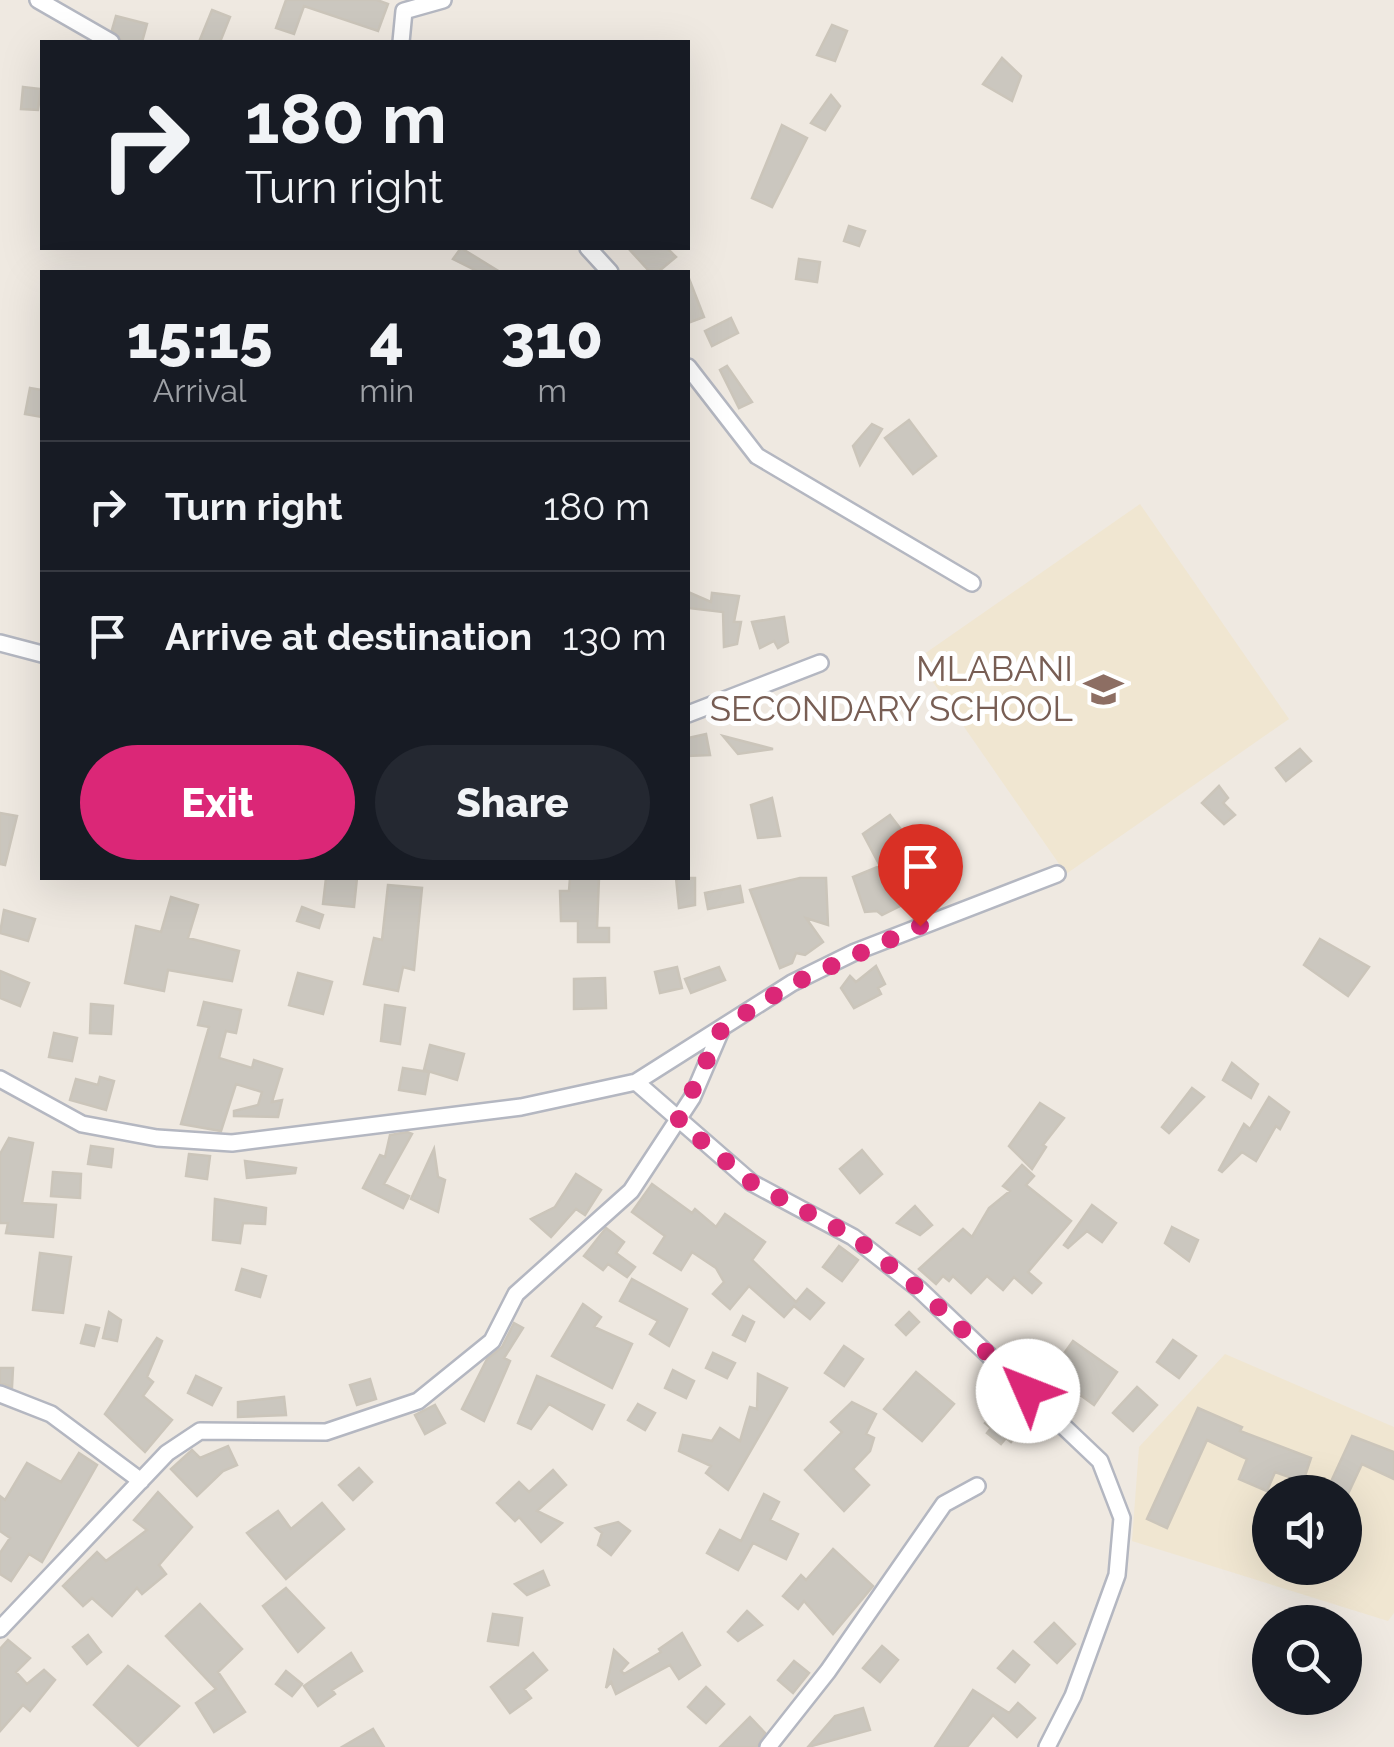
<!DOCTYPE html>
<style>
body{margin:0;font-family:Raleway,sans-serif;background:#242831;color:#f1f3f6;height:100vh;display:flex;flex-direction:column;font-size:38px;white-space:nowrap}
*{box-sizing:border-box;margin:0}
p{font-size:32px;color:#9ea1a6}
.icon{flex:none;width:55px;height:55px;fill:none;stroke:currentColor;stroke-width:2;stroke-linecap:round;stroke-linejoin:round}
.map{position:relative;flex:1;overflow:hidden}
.side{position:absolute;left:40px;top:270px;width:650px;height:610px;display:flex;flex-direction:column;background:#171b24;border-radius:0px;box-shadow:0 10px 40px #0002}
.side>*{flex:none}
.hud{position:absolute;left:40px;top:40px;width:650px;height:210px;border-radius:0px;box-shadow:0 10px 40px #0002;background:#171b24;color:#f1f3f6;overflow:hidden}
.fabs{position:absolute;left:1252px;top:1475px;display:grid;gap:20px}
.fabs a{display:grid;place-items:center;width:110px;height:110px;border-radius:50%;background:#171b24;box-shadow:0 10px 40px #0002;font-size:50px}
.pin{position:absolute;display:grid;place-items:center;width:85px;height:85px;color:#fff;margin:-102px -42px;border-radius:50% 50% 50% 0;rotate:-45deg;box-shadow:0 0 10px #0007}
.pin .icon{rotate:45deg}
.me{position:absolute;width:110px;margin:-55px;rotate:314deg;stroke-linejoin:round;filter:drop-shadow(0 0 8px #0008)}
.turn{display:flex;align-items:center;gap:35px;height:210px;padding:0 40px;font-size:45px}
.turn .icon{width:130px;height:130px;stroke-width:2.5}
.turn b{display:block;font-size:70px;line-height:85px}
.eta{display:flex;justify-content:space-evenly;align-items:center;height:170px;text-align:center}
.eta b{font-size:60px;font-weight:800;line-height:70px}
.primary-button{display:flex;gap:20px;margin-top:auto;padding:20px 40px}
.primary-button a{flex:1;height:115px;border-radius:60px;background:#db2777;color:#fff;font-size:40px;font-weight:800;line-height:115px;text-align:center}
.primary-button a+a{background:#242831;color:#f1f3f6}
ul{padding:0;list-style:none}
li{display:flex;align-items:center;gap:30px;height:130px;padding:0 40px;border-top:2px solid #363941}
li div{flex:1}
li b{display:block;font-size:38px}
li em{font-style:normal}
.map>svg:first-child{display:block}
.education{fill:#f0e6d1;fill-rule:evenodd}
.building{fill:#cbc7bf;stroke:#cbc5ba;stroke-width:2.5}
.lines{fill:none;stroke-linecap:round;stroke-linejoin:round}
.street-casing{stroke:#b4b7c1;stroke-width:20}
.street{stroke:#fff;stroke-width:15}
.route{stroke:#db2777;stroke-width:18;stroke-dasharray:0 32.4}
.labels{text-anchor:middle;stroke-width:10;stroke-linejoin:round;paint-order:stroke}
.education-label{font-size:35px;fill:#785e54;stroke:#fff;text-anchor:end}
</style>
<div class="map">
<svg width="1394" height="1747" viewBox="0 0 1394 1747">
<rect width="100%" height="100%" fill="#efe9e1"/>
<path class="education" d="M 1140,504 L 1289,719 L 1066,874 L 917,659 Z
M 1225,1354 L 1394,1427 L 1394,1613 L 1388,1621 L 1132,1541 L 1139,1447 ZM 1270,1492 L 1345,1492 L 1345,1568 L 1270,1568 Z"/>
<path class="building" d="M 286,0 L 377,0 L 388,4 L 378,31 L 304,6 L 294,34 L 276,28 Z
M 212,10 L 230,17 L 220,42 L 199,42 Z
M 116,16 L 147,24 L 142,42 L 122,41 L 112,30 Z
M 832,25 L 847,31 L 835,61 L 817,55 Z
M 1002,58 L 1021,76 L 1012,101 L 983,84 Z
M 23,87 L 41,89 L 38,110 L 21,109 Z
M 831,95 L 840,106 L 825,130 L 811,123 Z
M 782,125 L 807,138 L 772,207 L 752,198 Z
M 849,226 L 865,231 L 859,246 L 844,241 Z
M 461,248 L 500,272 L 479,272 L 453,259 Z
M 628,248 L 667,248 L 676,257 L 658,272 L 650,272 Z
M 799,259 L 820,262 L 817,282 L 796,279 Z
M 688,276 L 704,317 L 688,323 Z
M 731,318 L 738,333 L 712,346 L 705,331 Z
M 727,366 L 752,402 L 739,408 L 720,370 Z
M 30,388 L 42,390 L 42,417 L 25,414 Z
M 909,420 L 936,456 L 913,474 L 885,438 Z
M 872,424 L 882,429 L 860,465 L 853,446 Z
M 688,592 L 711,602 L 712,593 L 739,596 L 734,622 L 741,622 L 737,644 L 724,647 L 723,612 L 688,608 Z
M 784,617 L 788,642 L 778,648 L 774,641 L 760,648 L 752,622 Z
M 706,734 L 710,755 L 688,756 L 688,738 Z
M 723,736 L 773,749 L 738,754 Z
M 1300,749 L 1311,761 L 1286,781 L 1276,768 Z
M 1219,786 L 1228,798 L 1223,803 L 1235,815 L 1224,824 L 1202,803 Z
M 772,798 L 780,836 L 758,838 L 751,805 Z
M 0,813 L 17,816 L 5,865 L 0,864 Z
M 890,815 L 913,845 L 926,893 L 882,915 L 877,911 L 865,912 L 853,877 L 880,866 L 863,834 Z
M 326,878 L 357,878 L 354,907 L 323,904 Z
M 570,878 L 599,878 L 597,928 L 609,928 L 609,942 L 578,942 L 578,921 L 561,921 L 560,891 L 569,891 Z
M 676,878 L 695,878 L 695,905 L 679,908 Z
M 800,878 L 826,878 L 828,925 L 806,918 L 823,942 L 805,955 L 796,953 L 792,963 L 780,968 L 750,890 Z
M 388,885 L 422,888 L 414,970 L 403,967 L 398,991 L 364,984 L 374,938 L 382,940 Z
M 740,886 L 743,902 L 708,909 L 705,893 Z
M 171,897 L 198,905 L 188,938 L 239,951 L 232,981 L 168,970 L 164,991 L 125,983 L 136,926 L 161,932 Z
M 302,907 L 323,915 L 319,928 L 297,921 Z
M 4,910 L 35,919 L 28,941 L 0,933 Z
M 1320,939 L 1369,967 L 1348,996 L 1304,965 Z
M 876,966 L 885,984 L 878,988 L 881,994 L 854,1008 L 841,988 L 850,976 L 856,982 Z
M 677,967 L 682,988 L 660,993 L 655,972 Z
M 719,967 L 725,980 L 691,993 L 685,979 Z
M 0,971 L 29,983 L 20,1006 L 0,998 Z
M 298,973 L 332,982 L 323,1014 L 289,1005 Z
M 605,978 L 606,1008 L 574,1009 L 574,979 Z
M 204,1002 L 241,1010 L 236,1033 L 226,1031 L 219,1058 L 252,1068 L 254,1060 L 282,1069 L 272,1102 L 282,1100 L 278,1117 L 234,1116 L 234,1111 L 258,1105 L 262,1092 L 236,1084 L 221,1131 L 181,1124 L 209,1027 L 198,1025 Z
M 91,1004 L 113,1006 L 111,1034 L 90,1033 Z
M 385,1005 L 405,1008 L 400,1044 L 381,1041 Z
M 54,1033 L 77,1038 L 72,1061 L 49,1057 Z
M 430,1045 L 464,1054 L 457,1080 L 424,1070 Z
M 1232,1063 L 1258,1084 L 1251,1098 L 1223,1080 Z
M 403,1068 L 429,1072 L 425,1094 L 399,1090 Z
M 100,1077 L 114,1081 L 106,1110 L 70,1100 L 76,1079 L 98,1085 Z
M 1192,1088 L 1204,1097 L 1169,1133 L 1162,1127 Z
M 1269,1097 L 1289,1112 L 1280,1129 L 1276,1126 L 1256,1161 L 1242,1152 L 1222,1172 L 1219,1170 L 1244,1124 L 1250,1129 Z
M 1040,1103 L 1064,1118 L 1043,1145 L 1046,1147 L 1032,1169 L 1009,1146 Z
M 407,1132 L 412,1134 L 384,1184 L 409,1196 L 403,1208 L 363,1188 L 380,1155 L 385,1157 L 390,1135 Z
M 9,1138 L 33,1143 L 22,1203 L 56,1205 L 53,1237 L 6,1233 L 8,1223 L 0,1223 L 0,1154 Z
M 91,1146 L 113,1149 L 111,1167 L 88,1164 Z
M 434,1149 L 438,1177 L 445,1180 L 438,1212 L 411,1199 Z
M 862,1150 L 882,1174 L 860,1193 L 840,1169 Z
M 189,1154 L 210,1156 L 207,1179 L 186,1176 Z
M 245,1161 L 296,1168 L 295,1173 L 247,1178 Z
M 1022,1165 L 1034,1176 L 1026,1185 L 1071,1221 L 1028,1272 L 1041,1283 L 1032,1293 L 1014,1277 L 1003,1290 L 987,1276 L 971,1293 L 953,1276 L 949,1281 L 943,1276 L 936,1284 L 919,1269 L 963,1229 L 972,1237 L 989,1208 L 1010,1191 L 1003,1186 Z
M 53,1172 L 81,1174 L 80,1198 L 51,1196 Z
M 576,1174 L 601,1190 L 585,1215 L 576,1209 L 551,1237 L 531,1219 L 555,1207 Z
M 652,1184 L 692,1213 L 695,1209 L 716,1227 L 725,1214 L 765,1242 L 752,1260 L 796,1302 L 807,1289 L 824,1303 L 810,1319 L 794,1306 L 784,1317 L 749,1286 L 730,1309 L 713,1294 L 724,1282 L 716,1268 L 692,1252 L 681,1270 L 654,1253 L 665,1236 L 632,1212 Z
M 215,1199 L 266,1208 L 265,1224 L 243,1223 L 240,1243 L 213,1240 Z
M 1092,1205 L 1116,1223 L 1102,1242 L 1087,1231 L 1068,1248 L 1064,1245 Z
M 915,1206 L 932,1225 L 920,1235 L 897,1223 Z
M 1172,1227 L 1198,1240 L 1189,1261 L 1165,1243 Z
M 606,1228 L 624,1242 L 616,1253 L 635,1267 L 627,1277 L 608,1264 L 603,1270 L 584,1256 Z
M 839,1246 L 858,1260 L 842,1281 L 823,1267 Z
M 40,1253 L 71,1257 L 63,1313 L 33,1310 Z
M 242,1269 L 266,1276 L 260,1297 L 236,1290 Z
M 632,1279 L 687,1309 L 669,1346 L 650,1334 L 658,1321 L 620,1301 Z
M 583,1304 L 601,1317 L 594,1327 L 632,1344 L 612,1388 L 552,1356 Z
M 109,1312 L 121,1320 L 117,1341 L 103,1338 Z
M 909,1312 L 919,1322 L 906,1335 L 896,1325 Z
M 743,1316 L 754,1322 L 745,1341 L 733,1335 Z
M 514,1323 L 523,1328 L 504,1358 L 510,1361 L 484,1421 L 462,1409 L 487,1359 L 502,1347 Z
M 86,1325 L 99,1328 L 94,1346 L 81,1343 Z
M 157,1338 L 162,1341 L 147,1377 L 153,1382 L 143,1396 L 172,1420 L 145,1452 L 105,1414 Z
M 1173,1340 L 1196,1356 L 1179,1378 L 1157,1362 Z
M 1073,1341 L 1117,1372 L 1094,1405 L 1050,1373 Z
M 844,1346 L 863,1359 L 844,1386 L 825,1373 Z
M 713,1353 L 735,1363 L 727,1378 L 706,1368 Z
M 0,1368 L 13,1368 L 12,1387 L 0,1383 Z
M 673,1370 L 694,1381 L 686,1398 L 665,1388 Z
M 916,1372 L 954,1404 L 922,1441 L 884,1409 Z
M 758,1374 L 787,1388 L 728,1490 L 706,1473 L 711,1466 L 679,1451 L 683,1435 L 712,1441 L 720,1428 L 740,1441 L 750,1407 L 757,1409 Z
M 196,1376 L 221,1388 L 212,1405 L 188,1393 Z
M 537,1376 L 604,1405 L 592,1429 L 549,1404 L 531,1429 L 518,1423 Z
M 370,1379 L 376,1399 L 357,1405 L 350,1385 Z
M 1137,1387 L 1157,1405 L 1133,1431 L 1113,1413 Z
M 284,1397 L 286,1415 L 238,1417 L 238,1402 Z
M 997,1398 L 1021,1419 L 1017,1423 L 1023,1428 L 1011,1442 L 1006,1438 L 1001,1444 L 987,1433 L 991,1428 L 985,1423 L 991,1416 L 985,1411 Z
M 852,1402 L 876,1414 L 866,1434 L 874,1438 L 870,1451 L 853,1469 L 869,1485 L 844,1511 L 805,1470 L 842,1432 L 831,1422 Z
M 638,1404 L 655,1413 L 645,1430 L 628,1420 Z
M 435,1405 L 445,1423 L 425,1434 L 415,1415 Z
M 1198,1408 L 1242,1427 L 1240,1431 L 1311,1458 L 1303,1482 L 1275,1472 L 1267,1491 L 1239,1479 L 1247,1459 L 1207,1440 L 1167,1528 L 1147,1519 Z
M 1352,1436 L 1394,1452 L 1394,1479 L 1362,1464 L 1348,1494 L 1329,1486 Z
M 228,1446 L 237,1465 L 223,1471 L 197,1496 L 171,1469 L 192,1450 L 200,1458 Z
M 79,1453 L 97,1465 L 42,1562 L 29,1554 L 11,1581 L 0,1574 L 0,1553 L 10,1538 L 0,1531 L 0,1496 L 5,1500 L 27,1463 L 61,1482 Z
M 359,1468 L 372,1482 L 353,1500 L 339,1485 Z
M 553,1470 L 566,1485 L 537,1511 L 562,1523 L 541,1542 L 519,1517 L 515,1521 L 497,1503 L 519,1482 L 529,1492 Z
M 158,1492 L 192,1527 L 159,1565 L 166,1574 L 142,1594 L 137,1588 L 112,1616 L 92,1598 L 83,1606 L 63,1586 L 97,1552 L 106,1561 L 147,1530 L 134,1520 Z
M 764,1494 L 779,1502 L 770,1520 L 798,1534 L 786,1559 L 753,1543 L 738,1570 L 707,1553 L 720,1530 L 741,1541 Z
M 322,1503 L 344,1529 L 286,1579 L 247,1533 L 278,1511 L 291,1529 Z
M 618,1522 L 630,1531 L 611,1555 L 598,1545 L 602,1533 L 596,1528 Z
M 833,1549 L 873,1586 L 833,1634 L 804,1601 L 798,1609 L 783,1596 L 801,1575 L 806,1580 Z
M 543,1571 L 549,1585 L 527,1595 L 515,1584 Z
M 286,1588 L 324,1628 L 298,1652 L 263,1606 Z
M 200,1604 L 242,1649 L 218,1672 L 245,1712 L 214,1732 L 196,1703 L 216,1689 L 166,1636 Z
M 747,1611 L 762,1625 L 738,1641 L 728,1632 Z
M 493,1614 L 522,1618 L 518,1645 L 488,1641 Z
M 1054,1623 L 1075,1644 L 1057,1663 L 1035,1642 Z
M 682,1633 L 700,1665 L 679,1679 L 670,1665 L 616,1694 L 611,1682 L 606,1688 L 614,1650 L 628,1663 L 621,1671 L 624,1674 L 661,1652 L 659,1649 Z
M 88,1635 L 101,1652 L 87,1664 L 73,1647 Z
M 8,1640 L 30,1658 L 16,1672 L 27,1684 L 44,1670 L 55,1680 L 30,1711 L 23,1705 L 0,1731 L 0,1649 Z
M 882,1646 L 898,1660 L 880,1682 L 863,1668 Z
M 1013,1651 L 1029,1665 L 1015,1682 L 998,1668 Z
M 351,1653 L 362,1671 L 332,1690 L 335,1694 L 318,1706 L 304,1686 Z
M 533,1653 L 547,1670 L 524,1689 L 531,1698 L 510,1713 L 491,1687 Z
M 794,1661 L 809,1673 L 793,1693 L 778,1680 Z
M 128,1666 L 179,1706 L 138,1746 L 94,1705 Z
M 286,1671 L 302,1684 L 292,1696 L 276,1684 Z
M 706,1687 L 724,1704 L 706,1723 L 688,1707 Z
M 973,1690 L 1009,1713 L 1018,1703 L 1035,1718 L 1017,1737 L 993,1715 L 967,1747 L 935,1747 Z
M 863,1708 L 870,1730 L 808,1747 L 835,1716 Z
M 750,1717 L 765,1733 L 757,1747 L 720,1747 Z
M 373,1729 L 384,1747 L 342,1747 Z"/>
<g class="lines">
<defs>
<path id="street" d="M 38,0 L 111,42
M 401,42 L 404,11 L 443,0
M 588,248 L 610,272
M 688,367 L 757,456 L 972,583
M 0,643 L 42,654
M 688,714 L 820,663
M 0,1079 L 82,1124 L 157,1138 L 232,1143 L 521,1107 L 636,1082 L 792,983 L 855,952 L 1057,874
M 636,1082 L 752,1183 L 853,1237 L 919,1289 L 1100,1461 L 1122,1518 L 1117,1575 L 1073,1696 L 1047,1747
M 0,1394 L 51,1414 L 141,1481
M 0,1629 L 167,1453 L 200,1431 L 326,1432 L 418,1401 L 492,1341 L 516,1294 L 631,1191 L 692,1098 L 722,1028
M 768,1747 L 828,1671 L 944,1504 L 977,1486"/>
</defs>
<use href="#street" class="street-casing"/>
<use href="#street" class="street"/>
</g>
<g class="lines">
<path class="route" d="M 920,926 L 792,984 L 722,1028 L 678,1121 L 752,1183 L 854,1237 L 919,1289 L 1028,1391"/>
</g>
<defs>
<symbol id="school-bare" viewBox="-9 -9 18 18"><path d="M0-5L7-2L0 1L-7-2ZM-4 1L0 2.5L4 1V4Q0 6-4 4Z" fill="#8d6e63" stroke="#fff" stroke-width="2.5" paint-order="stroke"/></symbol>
</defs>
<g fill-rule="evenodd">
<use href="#school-bare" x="1076" y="662" width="55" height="55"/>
</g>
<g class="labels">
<g class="education-label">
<text x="1073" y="681">MLABANI<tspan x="1073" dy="40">SECONDARY SCHOOL</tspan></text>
</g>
</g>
</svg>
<div class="fabs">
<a><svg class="icon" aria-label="sound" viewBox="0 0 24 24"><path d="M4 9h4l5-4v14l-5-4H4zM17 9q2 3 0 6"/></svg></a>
<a><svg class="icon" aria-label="search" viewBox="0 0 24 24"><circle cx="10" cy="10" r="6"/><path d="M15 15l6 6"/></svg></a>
</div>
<div class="pin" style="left:920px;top:926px;background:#d93025"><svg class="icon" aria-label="arrive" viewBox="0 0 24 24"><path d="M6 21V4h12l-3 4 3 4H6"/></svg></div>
<svg class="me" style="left:1028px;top:1391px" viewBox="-20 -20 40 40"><circle r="19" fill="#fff"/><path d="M0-13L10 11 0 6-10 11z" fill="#db2777"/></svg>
<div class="hud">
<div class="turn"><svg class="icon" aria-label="right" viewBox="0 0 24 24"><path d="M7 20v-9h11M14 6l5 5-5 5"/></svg><div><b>180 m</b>Turn right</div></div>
</div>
<section class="side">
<div class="eta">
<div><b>15:15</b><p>Arrival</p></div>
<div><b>4</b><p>min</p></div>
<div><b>310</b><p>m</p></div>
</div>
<ul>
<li><svg class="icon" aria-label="right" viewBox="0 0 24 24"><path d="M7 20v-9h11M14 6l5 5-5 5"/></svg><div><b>Turn right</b></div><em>180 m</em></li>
<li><svg class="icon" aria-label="arrive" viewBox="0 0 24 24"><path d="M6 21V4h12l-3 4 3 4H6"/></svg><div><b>Arrive at destination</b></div><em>130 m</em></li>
</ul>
<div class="primary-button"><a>Exit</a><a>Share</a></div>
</section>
</div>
